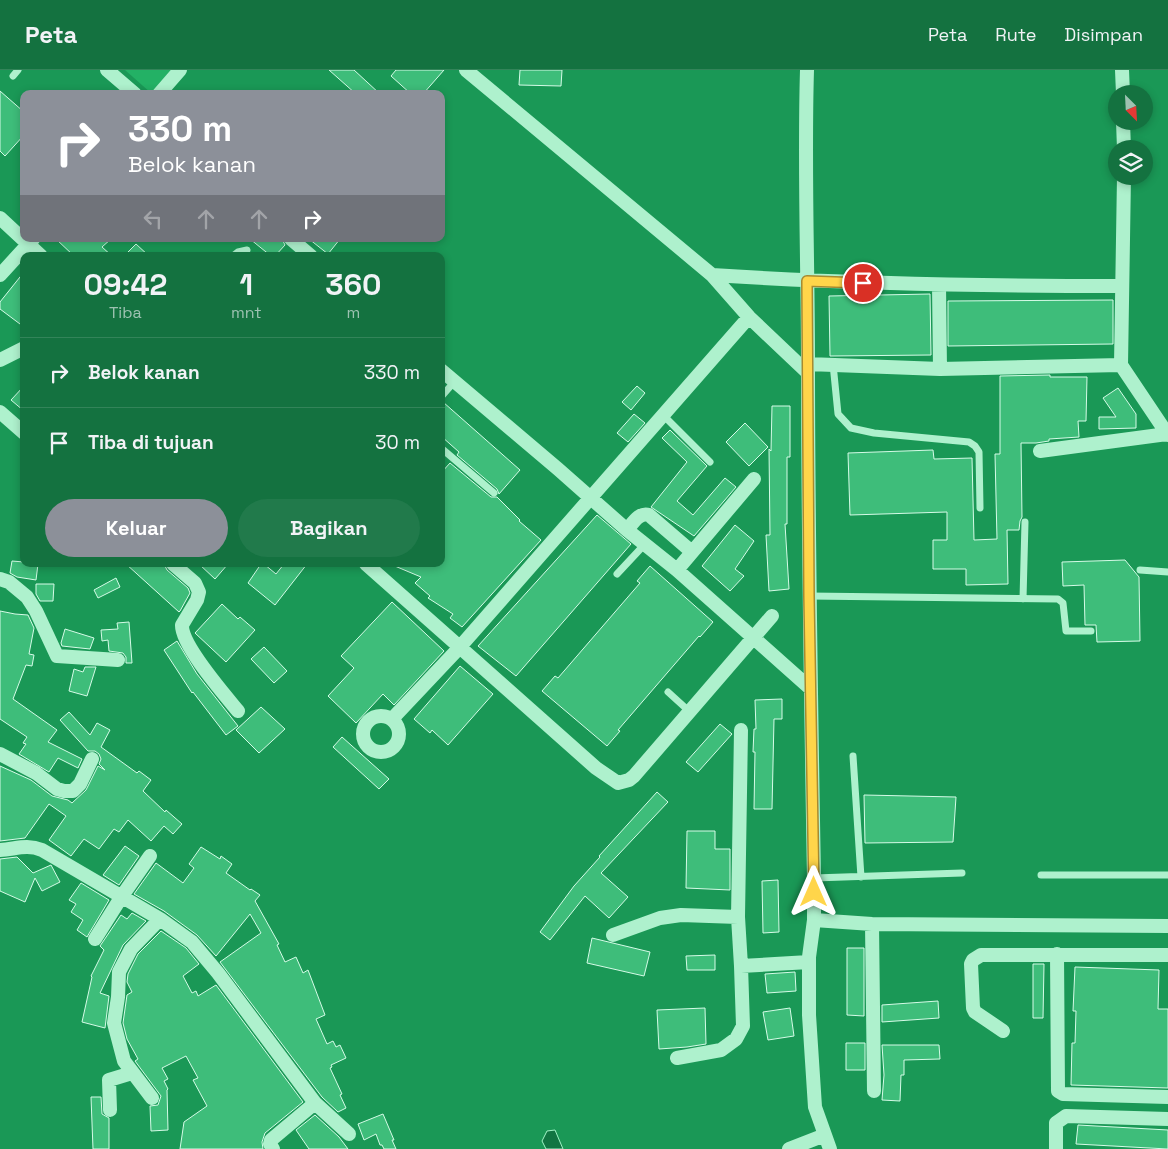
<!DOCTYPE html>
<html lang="id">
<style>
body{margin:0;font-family:"Space Grotesk",sans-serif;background:#217a4b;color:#f1f3f6;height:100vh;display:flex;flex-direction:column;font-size:19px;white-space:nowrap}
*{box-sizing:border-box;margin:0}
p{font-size:16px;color:#9dc2b1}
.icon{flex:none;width:28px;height:28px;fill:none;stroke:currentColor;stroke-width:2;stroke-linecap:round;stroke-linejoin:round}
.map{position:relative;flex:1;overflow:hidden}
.sheet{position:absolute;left:20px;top:182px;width:425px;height:315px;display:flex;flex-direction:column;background:#147240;border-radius:10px;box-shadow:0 2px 8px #0003}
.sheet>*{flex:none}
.top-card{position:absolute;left:20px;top:20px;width:425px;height:152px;border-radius:10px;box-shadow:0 2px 8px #0003;background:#8c9099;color:#fff;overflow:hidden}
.needle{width:32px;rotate:156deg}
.tools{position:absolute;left:1108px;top:15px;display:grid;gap:10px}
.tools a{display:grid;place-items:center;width:45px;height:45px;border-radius:50%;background:#147240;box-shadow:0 2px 8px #0003;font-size:25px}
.pin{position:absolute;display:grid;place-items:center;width:42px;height:42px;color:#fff;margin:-21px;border:2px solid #fff;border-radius:50%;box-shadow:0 1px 5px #0007}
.me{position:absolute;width:55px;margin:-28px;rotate:0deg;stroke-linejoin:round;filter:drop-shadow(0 0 4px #0008)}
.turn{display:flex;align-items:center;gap:18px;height:105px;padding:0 25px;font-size:22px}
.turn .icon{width:65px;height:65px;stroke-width:2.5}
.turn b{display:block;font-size:35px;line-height:42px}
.lanes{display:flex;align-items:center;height:48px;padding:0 25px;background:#0003;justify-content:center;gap:25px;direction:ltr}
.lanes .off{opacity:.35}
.eta{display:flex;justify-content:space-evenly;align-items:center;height:85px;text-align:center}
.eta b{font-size:30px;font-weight:700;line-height:35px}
.cta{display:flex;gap:10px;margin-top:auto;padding:10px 25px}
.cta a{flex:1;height:58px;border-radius:30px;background:#8c9099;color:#fff;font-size:20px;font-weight:700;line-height:58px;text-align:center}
.cta a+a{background:#217a4b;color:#f1f3f6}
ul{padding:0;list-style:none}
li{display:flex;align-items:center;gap:15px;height:70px;padding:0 25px;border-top:1px solid #338459}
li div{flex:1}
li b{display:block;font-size:19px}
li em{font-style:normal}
header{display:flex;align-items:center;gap:30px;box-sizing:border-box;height:70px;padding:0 25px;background:#147240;border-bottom:1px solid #338459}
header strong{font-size:24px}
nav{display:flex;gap:28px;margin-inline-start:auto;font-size:18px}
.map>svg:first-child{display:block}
.green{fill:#23b165}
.water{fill:#117542;stroke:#a1f3c6}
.building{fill:#3ebd7a;stroke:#d5fbe7}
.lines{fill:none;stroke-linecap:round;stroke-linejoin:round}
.service{stroke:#aef1cd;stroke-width:7}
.minor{stroke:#aef1cd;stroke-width:14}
.route-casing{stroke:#a68a30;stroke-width:12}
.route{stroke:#ffd54a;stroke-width:9}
</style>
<header>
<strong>Peta</strong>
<nav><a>Peta</a><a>Rute</a><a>Disimpan</a></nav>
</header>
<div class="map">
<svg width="1168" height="1079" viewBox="0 0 1168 1079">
<rect width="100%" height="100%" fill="#1a9856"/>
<path class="green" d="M 125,0 L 171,0 L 151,23 Z"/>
<path class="water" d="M 555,1060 L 563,1079 L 546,1079 L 542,1071 L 547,1061 Z"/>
<path class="building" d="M 329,0 L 354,0 L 380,24 L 356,24 Z
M 396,0 L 444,0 L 423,24 L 411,24 L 391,6 Z
M 520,0 L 562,0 L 561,16 L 519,15 Z
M 0,21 L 24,42 L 24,65 L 5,86 L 0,81 Z
M 56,169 L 111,169 L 102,177 L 112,186 L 74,186 Z
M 250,169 L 282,169 L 285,175 L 275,186 L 271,186 Z
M 309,169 L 340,169 L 328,184 Z
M 136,174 L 149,186 L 124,186 Z
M 24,202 L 24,257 L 0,239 L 0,232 Z
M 930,224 L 931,285 L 830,286 L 829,226 Z
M 1113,230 L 1113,274 L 948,276 L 948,231 Z
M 1050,305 L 1050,307 L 1087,307 L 1086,351 L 1078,351 L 1079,367 L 1049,369 L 1049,371 L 1036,373 L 1021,373 L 1022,447 L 1020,451 L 1019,460 L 1007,460 L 1008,514 L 966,515 L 966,499 L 933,499 L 933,470 L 947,470 L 947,442 L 850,445 L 848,383 L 933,380 L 934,389 L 972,388 L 974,470 L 997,469 L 995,384 L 1000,384 L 1000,306 Z
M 24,316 L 24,341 L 11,330 Z
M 637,316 L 645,323 L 631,340 L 622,332 Z
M 1118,318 L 1136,344 L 1136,358 L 1099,359 L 1099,347 L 1116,347 L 1103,328 Z
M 441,332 L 443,332 L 520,400 L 499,424 L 497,419 L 457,385 L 459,382 L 441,366 Z
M 772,336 L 790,336 L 790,387 L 787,387 L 787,454 L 785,454 L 789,519 L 769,521 L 766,465 L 770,465 L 769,379 L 771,381 Z
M 634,344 L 645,353 L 628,372 L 617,363 Z
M 745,353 L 768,377 L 749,396 L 726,372 Z
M 670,360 L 707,396 L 677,431 L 693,445 L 725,408 L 736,417 L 694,466 L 651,437 L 687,392 L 662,368 Z
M 450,393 L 491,427 L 497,427 L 520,450 L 519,451 L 541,470 L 462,557 L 450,548 L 453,544 L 428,528 L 430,526 L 415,513 L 421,507 L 390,494 L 441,494 L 441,403 Z
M 597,445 L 631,474 L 516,606 L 478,576 Z
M 735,455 L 754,471 L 735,499 L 744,506 L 730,521 L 702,496 Z
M 1125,490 L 1139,507 L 1140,571 L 1097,572 L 1096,555 L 1085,555 L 1084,515 L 1063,516 L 1062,492 Z
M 12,491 L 24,492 L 24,494 L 38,494 L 36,510 L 17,507 L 10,503 Z
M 126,494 L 164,494 L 167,500 L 188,518 L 190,523 L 180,541 L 179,542 Z
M 199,494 L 228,494 L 215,509 Z
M 261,494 L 264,494 L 276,504 L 284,494 L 307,494 L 275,535 L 248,513 Z
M 650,496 L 713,552 L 700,567 L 699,566 L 618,660 L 620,661 L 607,676 L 542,621 L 555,606 L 558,608 L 640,513 L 637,511 Z
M 116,508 L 120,517 L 98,528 L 94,520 Z
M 36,514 L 54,514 L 53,531 L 40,531 L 36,524 Z
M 392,532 L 444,581 L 394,635 L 383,624 L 356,653 L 328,626 L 354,598 L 341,586 Z
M 222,534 L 238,549 L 240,547 L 255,560 L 226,592 L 195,563 Z
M 0,541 L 15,544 L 28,545 L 34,558 L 29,584 L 34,585 L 32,596 L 26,595 L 13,629 L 57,660 L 48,672 L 82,689 L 78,698 L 58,688 L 49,702 L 19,684 L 26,674 L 23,673 L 27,667 L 0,649 Z
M 129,552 L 132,593 L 126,593 L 126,587 L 123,583 L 109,581 L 108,570 L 102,571 L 101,560 L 118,559 L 117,553 Z
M 65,559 L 94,568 L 90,579 L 62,576 L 61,573 Z
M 177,571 L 197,604 L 238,656 L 226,665 L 193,622 L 192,623 L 164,580 Z
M 264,577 L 287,601 L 274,613 L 251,589 Z
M 460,596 L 493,624 L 448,675 L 432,660 L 430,663 L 414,649 Z
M 85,597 L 96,597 L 87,626 L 69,621 L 74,599 L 83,602 Z
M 782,629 L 782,649 L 774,649 L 772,739 L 754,739 L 755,682 L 753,682 L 754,659 L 756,659 L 755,630 Z
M 261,637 L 285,659 L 259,683 L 236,660 Z
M 69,642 L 90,665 L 97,653 L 110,660 L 101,677 L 137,703 L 139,701 L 151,710 L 143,721 L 165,742 L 166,740 L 182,754 L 173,764 L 164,756 L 151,771 L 128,750 L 119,762 L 114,759 L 99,779 L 84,769 L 71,786 L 49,770 L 66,746 L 49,734 L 25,768 L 0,771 L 0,696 L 31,710 L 52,726 L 68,730 L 72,733 L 86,720 L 98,696 L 105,700 L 99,694 L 101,689 L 99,684 L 95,681 L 88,681 L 60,650 Z
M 720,654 L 732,664 L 698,702 L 686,692 Z
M 342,667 L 389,709 L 379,719 L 333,677 Z
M 657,722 L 668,732 L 601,803 L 628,827 L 609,848 L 585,826 L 550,870 L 540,862 L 574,816 L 600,787 L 599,786 Z
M 864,725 L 956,727 L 953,772 L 865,773 Z
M 687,761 L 715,761 L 715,779 L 730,779 L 730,820 L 686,818 Z
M 125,776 L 139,786 L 119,815 L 103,805 Z
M 201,777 L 220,789 L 221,786 L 232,794 L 226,803 L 250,820 L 251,819 L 260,825 L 255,831 L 279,874 L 277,875 L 285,892 L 296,887 L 303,903 L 308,900 L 325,945 L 316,949 L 327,974 L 333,971 L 336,977 L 340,975 L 346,988 L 331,995 L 332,997 L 330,998 L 342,1024 L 340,1025 L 346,1038 L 338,1042 L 322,1027 L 220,892 L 261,863 L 250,844 L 216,886 L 197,865 L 164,841 L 134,824 L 156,793 L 183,813 L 194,798 L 189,794 Z
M 17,787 L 33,803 L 51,795 L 60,812 L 42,821 L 35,808 L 25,832 L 0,821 L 0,789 Z
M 778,810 L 779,862 L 763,863 L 762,811 Z
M 81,813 L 109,830 L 87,867 L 77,860 L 83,850 L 71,842 L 76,834 L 69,830 Z
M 132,843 L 146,851 L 123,875 L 100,923 L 109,926 L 105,958 L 82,952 L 92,907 L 91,906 L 104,880 L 100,876 L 121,845 L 127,849 Z
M 161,861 L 186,878 L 199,894 L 183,906 L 192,923 L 196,921 L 198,926 L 216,915 L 303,1032 L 265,1063 L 262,1072 L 263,1079 L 180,1079 L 184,1052 L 207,1036 L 193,1010 L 198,1008 L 186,986 L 162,998 L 168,1009 L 164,1011 L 168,1019 L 167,1020 L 168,1060 L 151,1061 L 150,1036 L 158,1035 L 161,1026 L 135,991 L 138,989 L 127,969 L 123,953 L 127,925 L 132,922 L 127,912 L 128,904 L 138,884 Z
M 592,868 L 650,882 L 644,906 L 587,893 Z
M 847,878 L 864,878 L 864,946 L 847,945 Z
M 715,885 L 715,900 L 687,900 L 686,886 Z
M 1033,894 L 1044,894 L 1043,948 L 1033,948 Z
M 1075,897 L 1159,900 L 1158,939 L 1168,939 L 1168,1018 L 1071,1015 L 1072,973 L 1075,973 L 1076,941 L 1073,941 Z
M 795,902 L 796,921 L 767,923 L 765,904 Z
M 938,931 L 939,948 L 882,952 L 882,935 Z
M 705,938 L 706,974 L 687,977 L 659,979 L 657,940 Z
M 790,938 L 794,966 L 768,970 L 763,942 Z
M 846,973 L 865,973 L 865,1000 L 846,1000 Z
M 882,975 L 939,975 L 940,989 L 904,990 L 904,1005 L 901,1005 L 900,1031 L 882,1030 L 884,1005 Z
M 91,1027 L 101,1027 L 102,1044 L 109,1048 L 109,1079 L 93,1079 Z
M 383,1044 L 394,1070 L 392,1070 L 396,1079 L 384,1079 L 382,1075 L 380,1075 L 376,1064 L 364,1070 L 358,1054 Z
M 315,1045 L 339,1067 L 348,1079 L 309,1079 L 296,1060 Z
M 1078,1055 L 1168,1060 L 1168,1079 L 1076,1074 Z"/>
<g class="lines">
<path class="service" d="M 13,6 L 18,0
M 233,186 L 238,182 L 247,180
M 833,294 L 838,344 L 851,358 L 874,363 L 969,372 L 975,376 L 979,382 L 980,438
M 441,327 L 455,311
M 663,345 L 710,392
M 441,378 L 494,423
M 1140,500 L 1168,502
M 617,504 L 645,474
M 809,526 L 1058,529 L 1063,533 L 1066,561 L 1091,561
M 1023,529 L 1025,452
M 668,622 L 690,642
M 853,686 L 861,807
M 1041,805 L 1168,805
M 814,808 L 962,803"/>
<path class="minor" d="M 107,0 L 135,24
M 466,0 L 712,205 L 749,247 L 808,303
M 807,0 C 804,98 808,195 808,292 C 808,464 811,636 814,808 L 814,850 L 809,887 L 809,945 L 815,1037 L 830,1079
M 1122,0 L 1123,24
M 159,24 L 180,0
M 1123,51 L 1124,79
M 1124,106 L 1121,295 L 1168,365
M 0,148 L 41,186
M 291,169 L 311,186
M 0,205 L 33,169
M 712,205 C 849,214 985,216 1122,216
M 939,215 L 940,299
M 0,290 L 24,278
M 808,294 L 940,299 L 1121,295
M 441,300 L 558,399 L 627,460 L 677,500 L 811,619
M 0,342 L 24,363
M 1040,381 L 1167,364
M 627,460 C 633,453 639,442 649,445 L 692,482
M 173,494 L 195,513 L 199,522 L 197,530 L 182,555 C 181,575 224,624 238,641
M 366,494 L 596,698 L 618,713 L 629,710 L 634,706 L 772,546
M 677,500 L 754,409
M 0,509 L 9,512 L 27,527 L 36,541 L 57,586 L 118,590
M363 664a18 18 0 1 1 36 0a18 18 0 1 1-36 0Z
M 392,649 L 459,578 L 749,247
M 741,660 L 738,847 L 741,896 L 809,892
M 0,684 L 36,703 L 57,719 L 64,721 L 73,721 L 80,714 L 92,689
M 0,780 C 16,779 27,774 42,780 L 160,849 L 192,872 L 218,903 L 315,1033 L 349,1064
M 814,850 L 872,854 L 1168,856
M 872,854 L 874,1021
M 613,865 L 660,848 L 681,845 L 738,847
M 95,869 L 122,826 L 150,786
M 1057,884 L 1058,1021 L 1063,1024 L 1168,1027
M 1003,961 L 975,942 L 973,938 L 971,894 L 973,890 L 981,885 L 1168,885
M 677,988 L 721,980 L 736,969 L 743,956 L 741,896
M 152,1028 L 124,991 L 114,953 L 118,927 L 119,902 L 131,879 L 160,849
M 110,1040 L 109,1010 L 132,1003
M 273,1079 L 270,1074 L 271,1070 L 315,1033
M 789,1079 L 825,1065
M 1056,1079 L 1056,1053 L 1066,1046 L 1168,1049"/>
</g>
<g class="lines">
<defs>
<path id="route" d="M 814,822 L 809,526 L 807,211 L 863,213"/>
</defs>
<use href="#route" class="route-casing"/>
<use href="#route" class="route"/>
</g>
</svg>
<div class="tools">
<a><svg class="needle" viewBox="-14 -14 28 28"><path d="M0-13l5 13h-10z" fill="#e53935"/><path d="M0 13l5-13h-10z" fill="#9dc2b1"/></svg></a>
<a><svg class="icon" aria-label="layers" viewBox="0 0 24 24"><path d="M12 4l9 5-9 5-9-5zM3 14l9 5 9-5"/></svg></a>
</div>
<div class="pin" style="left:863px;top:213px;background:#d93025"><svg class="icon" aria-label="arrive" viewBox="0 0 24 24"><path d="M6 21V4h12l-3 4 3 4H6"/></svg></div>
<svg class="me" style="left:814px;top:822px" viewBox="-20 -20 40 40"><path d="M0-17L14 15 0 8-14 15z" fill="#ffd54a" stroke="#fff" stroke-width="4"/></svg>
<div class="top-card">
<div class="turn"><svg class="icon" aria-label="right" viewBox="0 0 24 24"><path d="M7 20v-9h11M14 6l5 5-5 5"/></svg><div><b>330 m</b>Belok kanan</div></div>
<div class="lanes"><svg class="icon off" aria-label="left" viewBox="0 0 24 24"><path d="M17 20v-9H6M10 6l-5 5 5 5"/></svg><svg class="icon off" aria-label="ahead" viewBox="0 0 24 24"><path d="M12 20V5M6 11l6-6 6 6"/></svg><svg class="icon off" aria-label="ahead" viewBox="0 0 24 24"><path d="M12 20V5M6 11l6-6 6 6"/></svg><svg class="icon" aria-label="right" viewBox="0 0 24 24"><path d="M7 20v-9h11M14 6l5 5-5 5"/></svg></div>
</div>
<section class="sheet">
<div class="eta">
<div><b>09:42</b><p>Tiba</p></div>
<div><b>1</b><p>mnt</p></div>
<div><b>360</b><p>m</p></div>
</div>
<ul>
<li><svg class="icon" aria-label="right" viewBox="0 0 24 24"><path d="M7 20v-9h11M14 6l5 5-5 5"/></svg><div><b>Belok kanan</b></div><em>330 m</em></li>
<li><svg class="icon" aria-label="arrive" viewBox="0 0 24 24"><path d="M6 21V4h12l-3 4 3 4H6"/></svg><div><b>Tiba di tujuan</b></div><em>30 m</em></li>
</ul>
<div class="cta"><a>Keluar</a><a>Bagikan</a></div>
</section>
</div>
